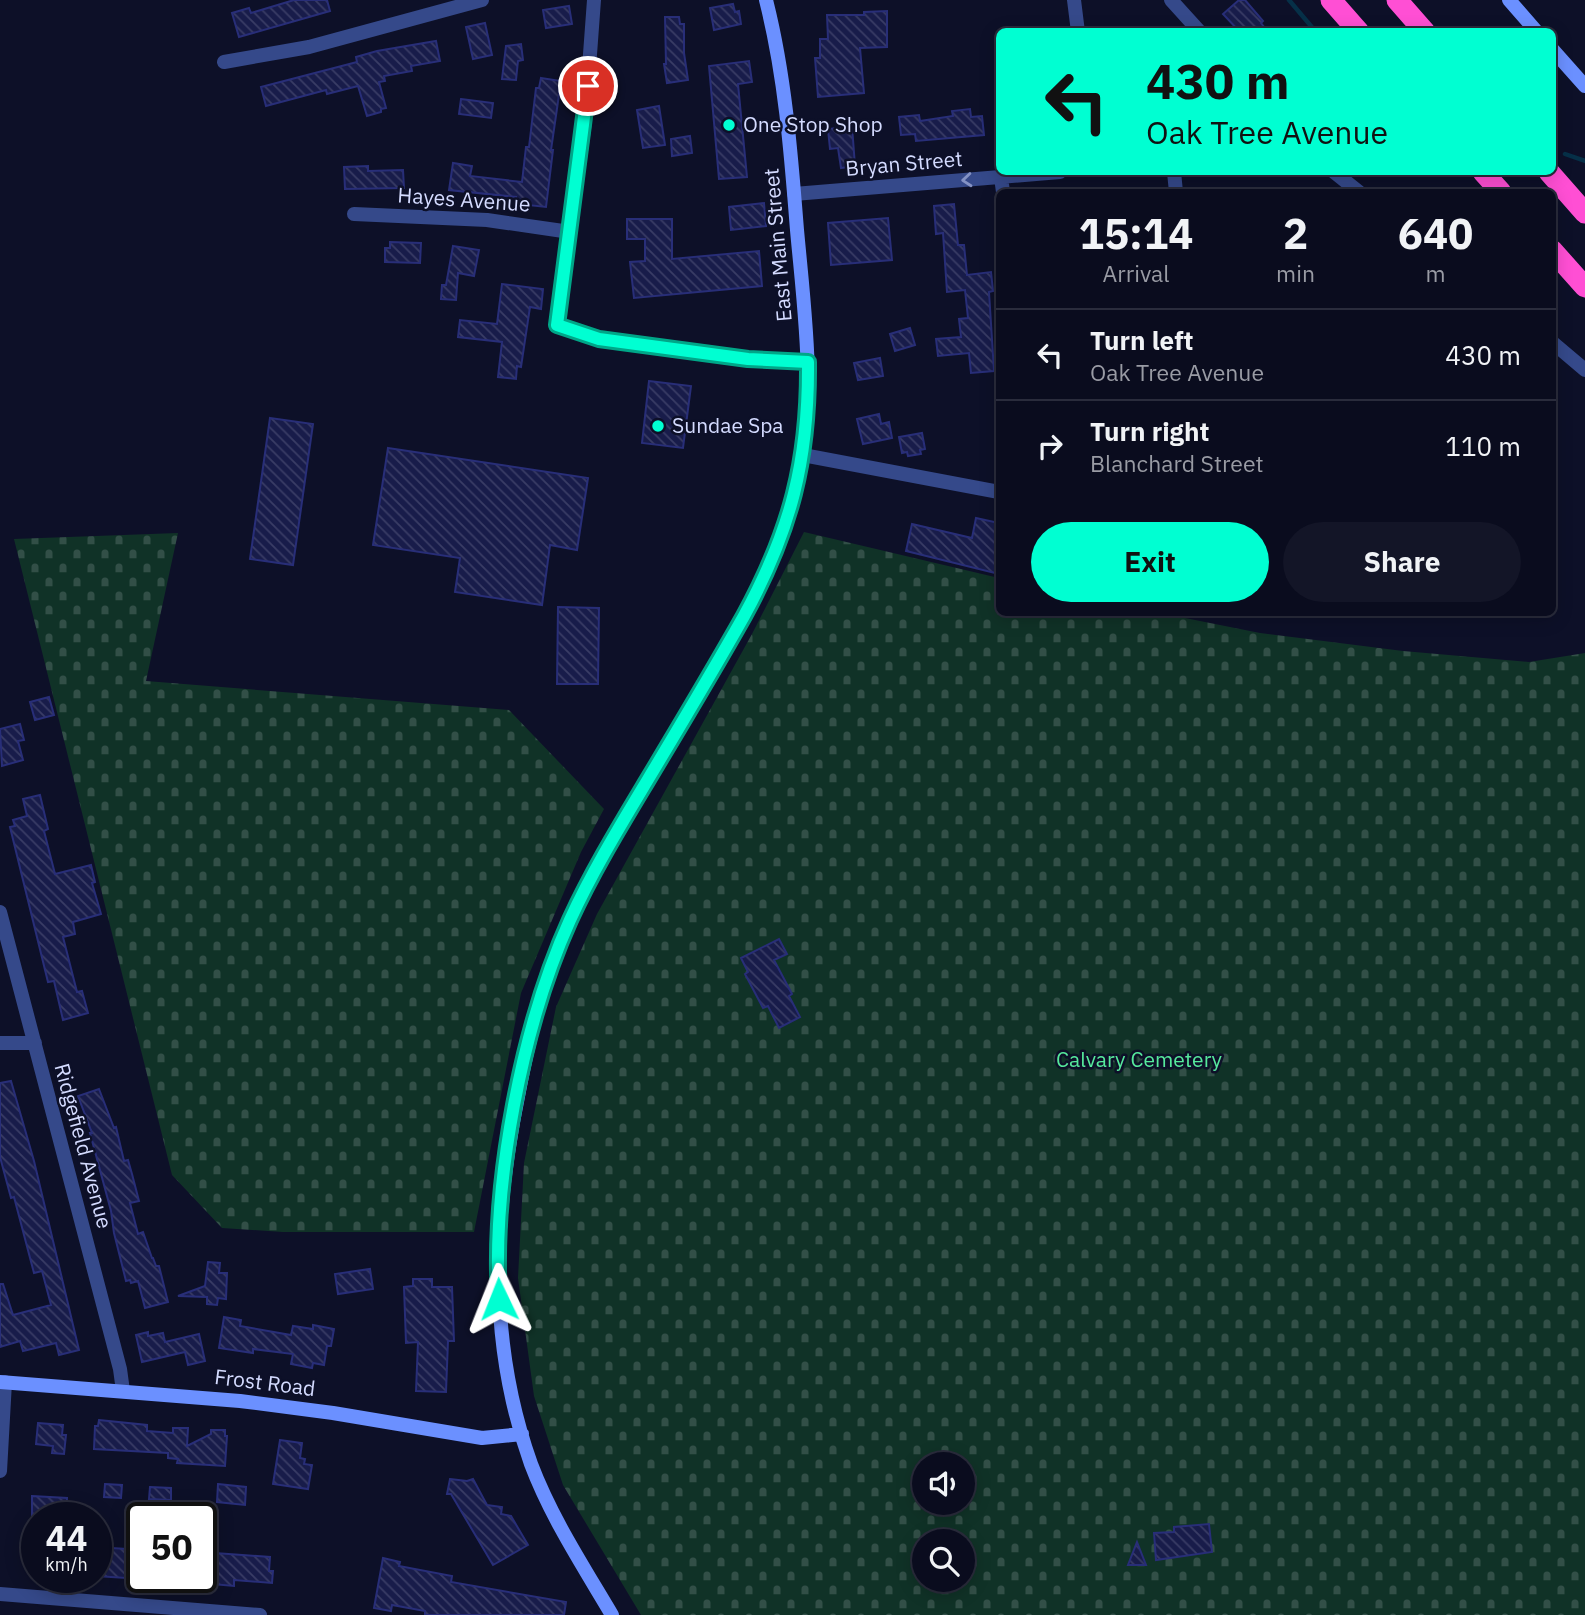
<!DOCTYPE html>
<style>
body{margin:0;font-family:"IBM Plex Sans",sans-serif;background:#131527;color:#f1f3f6;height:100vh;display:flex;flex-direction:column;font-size:26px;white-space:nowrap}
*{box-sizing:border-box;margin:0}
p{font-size:23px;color:#999ba4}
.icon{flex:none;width:38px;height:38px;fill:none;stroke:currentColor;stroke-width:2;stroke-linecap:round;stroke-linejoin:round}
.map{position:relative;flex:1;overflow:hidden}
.sheet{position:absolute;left:996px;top:189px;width:560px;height:427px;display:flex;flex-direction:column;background:#0a0c1e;border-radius:10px;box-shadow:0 4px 18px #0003,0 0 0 2px #2a2c3c}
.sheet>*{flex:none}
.hud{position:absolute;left:996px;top:28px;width:560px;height:147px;border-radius:10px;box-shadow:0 4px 18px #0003,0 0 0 2px #2a2c3c;background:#00ffd2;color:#111;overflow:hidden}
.tools{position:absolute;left:912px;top:1452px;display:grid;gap:14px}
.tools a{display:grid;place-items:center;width:63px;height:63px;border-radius:50%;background:#0a0c1e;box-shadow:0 4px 18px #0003,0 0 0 2px #2a2c3c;font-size:35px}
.speed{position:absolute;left:21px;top:1502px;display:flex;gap:14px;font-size:35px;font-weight:700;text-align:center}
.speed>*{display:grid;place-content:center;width:91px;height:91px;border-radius:50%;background:#0a0c1e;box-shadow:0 4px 18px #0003,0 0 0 2px #2a2c3c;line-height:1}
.speed small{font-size:18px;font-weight:400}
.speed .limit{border:4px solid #111;border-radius:10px;background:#fff;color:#111}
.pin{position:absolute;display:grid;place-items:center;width:60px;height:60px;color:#fff;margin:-30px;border:4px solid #fff;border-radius:50%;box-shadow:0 2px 7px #0007}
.me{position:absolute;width:77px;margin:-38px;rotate:358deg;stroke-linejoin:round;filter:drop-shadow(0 0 5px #0008)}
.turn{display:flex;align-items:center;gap:24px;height:147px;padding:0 35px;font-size:32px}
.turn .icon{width:91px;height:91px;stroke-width:2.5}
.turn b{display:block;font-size:49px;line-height:60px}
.eta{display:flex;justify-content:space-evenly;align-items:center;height:119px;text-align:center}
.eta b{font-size:42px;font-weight:700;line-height:49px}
.cta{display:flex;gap:14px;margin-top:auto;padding:14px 35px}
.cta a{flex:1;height:80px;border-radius:42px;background:#00ffd2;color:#111;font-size:28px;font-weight:700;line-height:80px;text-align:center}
.cta a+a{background:#131527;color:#f1f3f6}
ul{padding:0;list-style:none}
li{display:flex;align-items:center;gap:21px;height:91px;padding:0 35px;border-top:2px solid #2a2c3c}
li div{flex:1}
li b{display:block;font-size:26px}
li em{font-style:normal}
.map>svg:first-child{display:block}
.cemetery{fill:url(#cemetery-stones);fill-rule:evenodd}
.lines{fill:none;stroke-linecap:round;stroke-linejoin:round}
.stream{stroke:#063048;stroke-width:4.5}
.building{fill:url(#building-back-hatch);stroke:#282e78;stroke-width:2}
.street{stroke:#35498a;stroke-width:14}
.secondary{stroke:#6b90ff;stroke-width:14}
.highway{stroke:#ff4fd4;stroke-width:21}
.oneway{stroke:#8492c4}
.route-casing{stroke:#00a688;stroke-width:18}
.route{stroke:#00ffd2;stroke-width:12}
.poi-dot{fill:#00ffd2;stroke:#0d1028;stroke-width:2.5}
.labels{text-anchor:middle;stroke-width:5;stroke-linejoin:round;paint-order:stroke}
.poi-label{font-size:21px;fill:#d4dbff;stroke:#0d1028;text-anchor:start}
.street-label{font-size:21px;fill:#d4dbff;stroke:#0d1028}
.park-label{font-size:21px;fill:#56e99c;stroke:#0d1028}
</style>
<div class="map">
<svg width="1585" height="1615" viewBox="0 0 1585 1615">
<defs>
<pattern id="cemetery-stones" width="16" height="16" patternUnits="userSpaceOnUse" patternTransform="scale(1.75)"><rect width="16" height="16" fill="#103227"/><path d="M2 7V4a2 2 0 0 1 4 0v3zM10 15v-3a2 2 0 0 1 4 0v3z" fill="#324f47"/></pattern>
<pattern id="building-back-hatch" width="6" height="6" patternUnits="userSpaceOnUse" patternTransform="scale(1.75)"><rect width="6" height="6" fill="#181c4a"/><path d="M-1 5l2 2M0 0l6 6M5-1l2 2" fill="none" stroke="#393c65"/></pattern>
</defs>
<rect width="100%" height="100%" fill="#0d1028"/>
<path class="cemetery" d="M 804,532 L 999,578 L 999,612 L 1160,613 L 1260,633 L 1403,651 L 1529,662 L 1585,653 L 1585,1615 L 641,1615 L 563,1485 L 534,1396 L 518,1278 L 524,1163 L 556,1007 L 597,914 L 752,634 ZM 924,1465 L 962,1465 L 962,1503 L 924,1503 ZM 924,1542 L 962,1542 L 962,1580 L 924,1580 Z
M 178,533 L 146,681 L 509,710 L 604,809 L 581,852 L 521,993 L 474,1232 L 283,1232 L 222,1228 L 172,1175 L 14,539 Z"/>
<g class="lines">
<path class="stream" d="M 1289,0 L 1316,32
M 1565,154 L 1585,161"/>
</g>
<path class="building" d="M 294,0 L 327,0 L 330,11 L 239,37 L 232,13 L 249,8 L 251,13 Z
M 1239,0 L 1245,0 L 1263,21 L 1261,23 L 1268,32 L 1239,31 L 1223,14 Z
M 733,4 L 735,12 L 739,11 L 741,24 L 714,30 L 710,8 Z
M 569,6 L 572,24 L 546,28 L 543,10 Z
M 887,11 L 887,47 L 860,48 L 864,93 L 818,97 L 815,58 L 820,58 L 820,39 L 828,39 L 827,15 L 864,15 L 864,12 Z
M 665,17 L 679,17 L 680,24 L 684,24 L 684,53 L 688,80 L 667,83 L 664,64 L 666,64 Z
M 485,23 L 492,55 L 473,59 L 466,27 Z
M 436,41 L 440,61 L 411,66 L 412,71 L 384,76 L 385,81 L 379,82 L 386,108 L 381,109 L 381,112 L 367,116 L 358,86 L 327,94 L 326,90 L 266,106 L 261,87 L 357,62 L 356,57 L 377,51 Z
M 521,44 L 523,60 L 518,61 L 516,80 L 502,79 L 506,46 Z
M 749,61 L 752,82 L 738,84 L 747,177 L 719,179 L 709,66 Z
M 541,78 L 561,81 L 551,150 L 553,150 L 546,207 L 518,204 L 519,201 L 516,201 L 516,197 L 449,190 L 453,163 L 472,166 L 470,176 L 522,182 L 526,147 L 529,147 L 536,88 L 539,88 Z
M 461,99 L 493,103 L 491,118 L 459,114 Z
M 659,106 L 665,145 L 643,148 L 637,110 Z
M 970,109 L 971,117 L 982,116 L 984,135 L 916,141 L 915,134 L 901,135 L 899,117 L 919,115 L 920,121 L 953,116 L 952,111 Z
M 852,126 L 855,166 L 841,168 L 838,148 L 830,149 L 828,129 Z
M 690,136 L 692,153 L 672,156 L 671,139 Z
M 368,166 L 368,171 L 403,170 L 404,188 L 345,189 L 344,167 Z
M 764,203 L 766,226 L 731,230 L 729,207 Z
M 954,204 L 958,245 L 964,245 L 967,275 L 991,272 L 993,291 L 989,292 L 994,371 L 971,373 L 969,353 L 938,356 L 936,339 L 961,337 L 959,319 L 968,318 L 965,290 L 947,292 L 943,233 L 936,234 L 934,206 Z
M 888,218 L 892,260 L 831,265 L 828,223 Z
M 627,219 L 672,219 L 672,259 L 759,251 L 762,286 L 634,298 L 630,262 L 645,261 L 645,239 L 627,239 Z
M 390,242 L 421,243 L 420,263 L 385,262 L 385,248 L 390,248 Z
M 453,246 L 479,250 L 474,276 L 458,273 L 456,300 L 441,299 L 442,285 L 446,285 Z
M 502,284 L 543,289 L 541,309 L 530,307 L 521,367 L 517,366 L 516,379 L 498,377 L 502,342 L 458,337 L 460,320 L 497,324 Z
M 910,328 L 915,345 L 895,351 L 890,334 Z
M 880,358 L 883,376 L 858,380 L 854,363 Z
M 649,381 L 691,386 L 683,448 L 642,443 Z
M 879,414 L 881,424 L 889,422 L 892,438 L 863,444 L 857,419 Z
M 270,418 L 313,424 L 293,565 L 250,559 Z
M 922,433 L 925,449 L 920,450 L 921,454 L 908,456 L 907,452 L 902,453 L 899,437 Z
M 388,448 L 588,478 L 577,550 L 550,545 L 542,605 L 455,592 L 460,558 L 373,545 Z
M 976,518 L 999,523 L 999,574 L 906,551 L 912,524 L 972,538 Z
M 558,607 L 599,608 L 598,684 L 557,684 Z
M 49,697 L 54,715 L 35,720 L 30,702 Z
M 20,724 L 24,740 L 18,741 L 23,760 L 2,766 L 0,729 Z
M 40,795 L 48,829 L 44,831 L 55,874 L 91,865 L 95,882 L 92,883 L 101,914 L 73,922 L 75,934 L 63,937 L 77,992 L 82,991 L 88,1013 L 63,1020 L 54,981 L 48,982 L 10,827 L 15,826 L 13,820 L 27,816 L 23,799 Z
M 779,939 L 787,954 L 774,960 L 792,994 L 789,996 L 800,1017 L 779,1028 L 768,1006 L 763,1008 L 745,974 L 748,972 L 741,958 Z
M 11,1081 L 34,1161 L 79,1350 L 59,1355 L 56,1343 L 23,1351 L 20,1341 L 0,1347 L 0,1284 L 3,1284 L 13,1315 L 51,1305 L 42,1271 L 34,1273 L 14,1197 L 11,1198 L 0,1157 L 0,1083 Z
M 99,1089 L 114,1128 L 116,1127 L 124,1161 L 128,1160 L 132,1174 L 139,1201 L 130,1203 L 138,1234 L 143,1232 L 152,1258 L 153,1258 L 156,1266 L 159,1266 L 168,1302 L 145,1308 L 138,1281 L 131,1283 L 130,1280 L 126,1281 L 114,1233 L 111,1211 L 90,1133 L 92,1133 L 78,1096 Z
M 208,1262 L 220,1263 L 219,1273 L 227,1273 L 226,1299 L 218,1298 L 217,1305 L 207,1304 L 207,1297 L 178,1296 L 205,1286 Z
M 370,1269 L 373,1289 L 338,1294 L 335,1274 Z
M 413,1279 L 432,1279 L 432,1287 L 452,1287 L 454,1341 L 448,1341 L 446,1392 L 416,1391 L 418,1342 L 406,1343 L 404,1287 L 413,1286 Z
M 224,1317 L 241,1320 L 240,1326 L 291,1335 L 293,1326 L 313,1329 L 313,1325 L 334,1329 L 331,1346 L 327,1346 L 324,1365 L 313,1363 L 312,1368 L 291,1364 L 293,1354 L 253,1349 L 253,1353 L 219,1348 Z
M 148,1332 L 148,1336 L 163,1333 L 165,1342 L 199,1334 L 205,1361 L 188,1365 L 185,1352 L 142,1362 L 136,1335 Z
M 99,1420 L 147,1425 L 147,1431 L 173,1433 L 173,1428 L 188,1428 L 187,1446 L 211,1434 L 211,1430 L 225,1430 L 225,1436 L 227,1436 L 225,1466 L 177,1463 L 178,1459 L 168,1458 L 168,1453 L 94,1449 L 95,1426 L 98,1426 Z
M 38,1423 L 63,1425 L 62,1435 L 66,1435 L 64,1454 L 52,1453 L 53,1446 L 36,1444 Z
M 280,1440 L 302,1443 L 300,1458 L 305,1459 L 304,1464 L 312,1465 L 308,1489 L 273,1484 Z
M 450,1479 L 467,1481 L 473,1479 L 487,1505 L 502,1507 L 501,1514 L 511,1516 L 528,1545 L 493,1565 L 451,1494 L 447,1494 Z
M 105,1484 L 122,1485 L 121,1498 L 104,1497 Z
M 218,1484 L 246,1487 L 245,1505 L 217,1502 Z
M 150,1487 L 171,1488 L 171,1500 L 149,1499 Z
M 32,1496 L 67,1498 L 66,1517 L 32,1516 Z
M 1209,1524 L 1212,1552 L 1156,1560 L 1154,1533 L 1174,1532 L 1174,1527 Z
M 1137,1542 L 1146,1565 L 1128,1565 Z
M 96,1547 L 142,1550 L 142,1579 L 96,1576 Z
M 201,1552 L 270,1557 L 269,1571 L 273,1571 L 272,1583 L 234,1580 L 234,1586 L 201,1583 Z
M 383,1558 L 400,1562 L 399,1566 L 452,1576 L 451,1582 L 566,1602 L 564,1615 L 425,1615 L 425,1611 L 392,1605 L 391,1611 L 374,1608 Z"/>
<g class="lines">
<path class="street" d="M 594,0 L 585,122 L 557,325 C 593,339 630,343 668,349 C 715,355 761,361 808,362
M 1074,0 L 1078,32
M 1171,0 L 1200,32
M 224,62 L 309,47 L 482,0
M 1174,172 L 1176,192
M 1334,172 L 1359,192
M 1001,177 L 1003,192
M 794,194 L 1060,172
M 354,214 L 487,220 L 570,232
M 1552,342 L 1585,370
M 803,455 L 999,492
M 0,912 L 120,1369 L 123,1391
M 0,1043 L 35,1043
M 0,1471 L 5,1382
M 0,1594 L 260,1615"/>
<path class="secondary" d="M 1509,0 L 1537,32
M 1552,49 L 1585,86
M 0,1382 L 240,1401 L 333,1413 L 482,1438 L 522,1434
M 612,1615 C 583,1566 551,1517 531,1464 C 487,1341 493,1217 519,1091 C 529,1038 543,984 564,934 C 581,892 605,852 628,813 C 655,766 684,719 711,672 C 745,615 778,559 795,494 C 818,407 805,318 797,230 C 791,153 785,75 766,0"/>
<path class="highway" d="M 1331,0 L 1359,32
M 1397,0 L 1425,32
M 1483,172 L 1501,192
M 1549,172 L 1585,213
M 1552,250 L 1585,287"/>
</g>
<defs><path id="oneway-chevron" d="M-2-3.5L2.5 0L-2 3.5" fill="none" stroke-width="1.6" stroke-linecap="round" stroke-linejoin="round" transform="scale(1.75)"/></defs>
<use class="oneway" href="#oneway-chevron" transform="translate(967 180) rotate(175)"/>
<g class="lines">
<defs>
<path id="route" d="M 499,1299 C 492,1183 522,1026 570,920 C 592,872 620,826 647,781 C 680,726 713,671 744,616 C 791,530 809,460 808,362 L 748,359 L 599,339 L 557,325 L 588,86"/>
</defs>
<use href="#route" class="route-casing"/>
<use href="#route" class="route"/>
</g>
<g class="poi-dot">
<circle cx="729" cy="125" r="7"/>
<circle cx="658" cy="426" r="7"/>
</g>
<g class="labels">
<g class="poi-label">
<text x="743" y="132">One Stop Shop</text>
<text x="672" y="433">Sundae Spa</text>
</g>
<g class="street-label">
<text transform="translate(904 164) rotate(-5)" y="7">Bryan Street</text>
<text transform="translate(464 200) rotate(4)" y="7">Hayes Avenue</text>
<text transform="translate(778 245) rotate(-95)" y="7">East Main Street</text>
<text transform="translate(83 1146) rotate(75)" y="7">Ridgefield Avenue</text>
<text transform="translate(265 1383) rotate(7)" y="7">Frost Road</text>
</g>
<g class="park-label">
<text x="1139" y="1067">Calvary Cemetery</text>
</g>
</g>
</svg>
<div class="tools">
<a><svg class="icon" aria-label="sound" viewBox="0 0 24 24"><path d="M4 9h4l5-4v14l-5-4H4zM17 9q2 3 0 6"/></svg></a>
<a><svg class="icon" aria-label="search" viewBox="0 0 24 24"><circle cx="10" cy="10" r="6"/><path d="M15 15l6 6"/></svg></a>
</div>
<div class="speed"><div>44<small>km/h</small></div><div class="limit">50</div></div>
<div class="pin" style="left:588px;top:86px;background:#d93025"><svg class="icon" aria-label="arrive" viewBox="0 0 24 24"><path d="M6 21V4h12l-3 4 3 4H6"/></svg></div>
<svg class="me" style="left:499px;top:1299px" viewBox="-20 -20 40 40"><path d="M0-17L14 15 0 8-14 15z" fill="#00ffd2" stroke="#fff" stroke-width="4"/></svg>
<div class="hud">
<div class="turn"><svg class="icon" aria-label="left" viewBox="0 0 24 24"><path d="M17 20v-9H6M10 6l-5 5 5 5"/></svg><div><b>430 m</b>Oak Tree Avenue</div></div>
</div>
<section class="sheet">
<div class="eta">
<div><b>15:14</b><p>Arrival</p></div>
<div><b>2</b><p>min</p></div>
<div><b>640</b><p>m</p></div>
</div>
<ul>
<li><svg class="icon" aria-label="left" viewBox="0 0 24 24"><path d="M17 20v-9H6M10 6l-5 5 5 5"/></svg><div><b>Turn left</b><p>Oak Tree Avenue</p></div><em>430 m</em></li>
<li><svg class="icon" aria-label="right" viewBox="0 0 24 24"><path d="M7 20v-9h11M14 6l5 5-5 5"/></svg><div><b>Turn right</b><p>Blanchard Street</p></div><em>110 m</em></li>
</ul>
<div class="cta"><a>Exit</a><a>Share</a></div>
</section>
</div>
